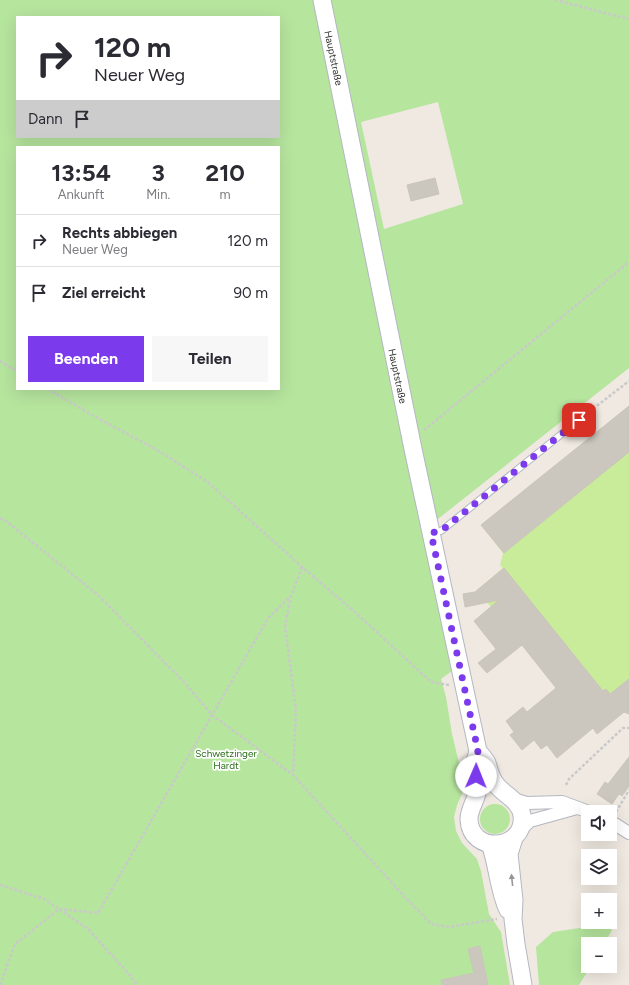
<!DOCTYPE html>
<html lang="de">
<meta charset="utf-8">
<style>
body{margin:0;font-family:Figtree,sans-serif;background:#f7f7f7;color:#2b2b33;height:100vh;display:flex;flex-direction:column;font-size:15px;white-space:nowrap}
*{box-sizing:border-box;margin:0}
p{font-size:13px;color:#7c7c81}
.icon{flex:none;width:22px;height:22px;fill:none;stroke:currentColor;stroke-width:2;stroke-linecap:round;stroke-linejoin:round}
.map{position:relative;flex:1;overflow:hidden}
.details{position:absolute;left:16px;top:146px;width:264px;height:244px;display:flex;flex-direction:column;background:#fff;border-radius:0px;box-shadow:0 4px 16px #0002}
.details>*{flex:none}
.guide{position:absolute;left:16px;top:16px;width:264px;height:122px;border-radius:0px;box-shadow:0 4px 16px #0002;background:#fff;color:#2b2b33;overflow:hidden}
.fabs{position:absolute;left:581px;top:805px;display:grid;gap:8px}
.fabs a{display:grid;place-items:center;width:36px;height:36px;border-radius:0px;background:#fff;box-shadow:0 4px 16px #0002;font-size:20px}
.pin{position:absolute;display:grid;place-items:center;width:34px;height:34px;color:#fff;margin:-17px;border-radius:8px;box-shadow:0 2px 6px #0006}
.me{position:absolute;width:44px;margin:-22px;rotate:1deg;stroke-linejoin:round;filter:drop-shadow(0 0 3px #0008)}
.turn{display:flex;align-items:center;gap:14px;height:84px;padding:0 12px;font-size:18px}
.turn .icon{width:52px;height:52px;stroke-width:2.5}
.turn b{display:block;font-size:28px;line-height:34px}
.then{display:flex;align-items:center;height:38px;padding:0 12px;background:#0003;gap:8px;font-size:15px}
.eta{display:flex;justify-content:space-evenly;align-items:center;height:68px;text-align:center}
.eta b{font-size:24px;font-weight:700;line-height:28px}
.button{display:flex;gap:8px;margin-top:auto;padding:8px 12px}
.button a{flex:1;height:46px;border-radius:0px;background:#7c3aed;color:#fff;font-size:16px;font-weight:700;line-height:46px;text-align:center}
.button a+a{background:#f7f7f7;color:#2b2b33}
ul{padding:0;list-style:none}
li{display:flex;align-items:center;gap:12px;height:52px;padding:0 12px;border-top:1px solid #e1e1e2}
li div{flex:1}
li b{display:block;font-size:15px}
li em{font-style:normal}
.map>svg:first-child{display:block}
.green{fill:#b6e59e;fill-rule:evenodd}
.pitch{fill:#c9ec9a}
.building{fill:#cbc7bf;stroke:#cbc5ba}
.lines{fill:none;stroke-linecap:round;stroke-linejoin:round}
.lane-casing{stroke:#b4b7c1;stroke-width:8}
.street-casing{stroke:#b4b7c1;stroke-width:14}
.secondary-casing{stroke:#b4b7c1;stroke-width:19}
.path{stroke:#c9c9c9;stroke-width:2.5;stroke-dasharray:3 2;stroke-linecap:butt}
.lane{stroke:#fff;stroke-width:6}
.street{stroke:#fff;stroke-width:12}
.secondary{stroke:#fff;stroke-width:17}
.oneway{fill:#969696}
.route{stroke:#7c3aed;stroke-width:7;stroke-dasharray:0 12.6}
.labels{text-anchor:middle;stroke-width:3.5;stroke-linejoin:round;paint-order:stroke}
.street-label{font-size:10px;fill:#2e2e2e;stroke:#fff}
.park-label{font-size:10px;fill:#2c6e1b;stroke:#fff}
</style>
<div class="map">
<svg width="629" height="985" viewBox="0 0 629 985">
<rect width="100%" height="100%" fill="#efe9e1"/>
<path class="green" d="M 0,0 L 629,0 L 629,368 L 424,530 L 452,671 L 441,679 L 446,697 L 452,734 L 464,784 L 462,794 L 457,805 L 454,817 L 456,831 L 462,843 L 477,859 L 481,871 L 489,914 L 501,932 L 510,985 L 0,985 ZM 17,17 L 279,17 L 279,137 L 17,137 ZM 438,102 L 463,204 L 384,229 L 361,122 ZM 17,147 L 279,147 L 279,389 L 17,389 Z
M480 819a15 15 0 1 1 30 0a15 15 0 1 1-30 0Z
M 606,924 L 612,930 L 604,944 L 588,944 L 588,966 L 591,966 L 579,985 L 539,985 L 536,947 L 553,932 Z"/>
<path class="pitch" d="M 629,406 L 629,714 L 624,712 L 597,734 L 571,702 L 569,703 L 477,590 L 503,568 L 500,565 L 503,553 L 481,525 Z"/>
<path class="building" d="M 435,178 L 439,194 L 411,201 L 407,185 Z
M 629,406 L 629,452 L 504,553 L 481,525 Z
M 504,568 L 603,691 L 606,689 L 610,694 L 629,679 L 629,714 L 624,712 L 597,734 L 593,728 L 557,758 L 547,745 L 541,749 L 534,740 L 522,750 L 510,735 L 514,732 L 506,721 L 523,707 L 527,712 L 556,688 L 522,645 L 487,673 L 478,663 L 496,649 L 474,621 L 499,600 L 465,607 L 463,594 L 475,592 Z
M 629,757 L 629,786 L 622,796 L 619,794 L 612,804 L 597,794 L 605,782 L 608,784 Z
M 480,946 L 488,985 L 442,985 L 441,980 L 474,973 L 468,949 Z"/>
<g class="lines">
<defs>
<path id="lane" d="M 432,533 L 441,531 L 579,420"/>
<path id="street" d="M 513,799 L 527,803 L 562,802 L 589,812
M 610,821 L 629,833
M 519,831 L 530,821 L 577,808"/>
<path id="secondary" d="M 322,0 L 413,449 L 478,751 C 481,755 485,759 487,763 C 489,770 491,778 495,783 C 503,795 519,799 522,815 C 526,851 470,855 469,819 C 469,808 478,798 478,787 C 478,780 475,773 475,766 C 474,761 477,756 478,751
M 514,838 L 509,854 L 514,900 L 513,919 L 516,944 L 523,985
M 490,844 C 498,865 498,889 508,910"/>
</defs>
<use href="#lane" class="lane-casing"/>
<use href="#street" class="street-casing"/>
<use href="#secondary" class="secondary-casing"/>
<path class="path" d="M 555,0 L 629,19
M 0,361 L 17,371
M 48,389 L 92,415 L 159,451 L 209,483 L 302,567 L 356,613 L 431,682 L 449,685
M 585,415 L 629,381
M 424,430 L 629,262
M 0,518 L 6,521 L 98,595 L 184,682 L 212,715 L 293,775
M 302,567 L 291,596 L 285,626 L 296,711 L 293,775 L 405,897 L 431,924 L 448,927 L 497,919
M 566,785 L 569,779 L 623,728 L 629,728
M 616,812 L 629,790
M 0,885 L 44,899 L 87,928 L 128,973 L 137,985
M 0,985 L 15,944 L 59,909 L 98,913 L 268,618 L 291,596"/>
<use href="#lane" class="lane"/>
<use href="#street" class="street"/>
<use href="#secondary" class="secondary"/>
</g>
<defs><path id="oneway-solid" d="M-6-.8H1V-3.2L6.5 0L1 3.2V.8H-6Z"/></defs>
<use class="oneway" href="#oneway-solid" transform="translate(512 880) rotate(-96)"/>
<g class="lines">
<path class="route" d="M 476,776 L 474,764 L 478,751 L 431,533 L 441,531 L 579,420"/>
</g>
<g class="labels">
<g class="street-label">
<text transform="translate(334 58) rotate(78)" y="4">Hauptstraße</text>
<text transform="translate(398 376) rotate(78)" y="4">Hauptstraße</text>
</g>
<g class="park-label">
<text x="226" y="757">Schwetzinger<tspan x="226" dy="12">Hardt</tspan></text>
</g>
</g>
</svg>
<div class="fabs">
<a><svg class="icon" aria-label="sound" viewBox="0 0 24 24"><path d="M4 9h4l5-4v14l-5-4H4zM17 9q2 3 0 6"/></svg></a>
<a><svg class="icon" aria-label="layers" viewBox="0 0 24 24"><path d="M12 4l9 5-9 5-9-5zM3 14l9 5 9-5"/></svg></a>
<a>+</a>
<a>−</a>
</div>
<div class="pin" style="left:579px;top:420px;background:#d93025"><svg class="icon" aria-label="arrive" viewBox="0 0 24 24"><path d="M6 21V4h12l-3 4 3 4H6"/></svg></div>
<svg class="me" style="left:476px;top:776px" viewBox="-20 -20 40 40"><circle r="19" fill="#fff"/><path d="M0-13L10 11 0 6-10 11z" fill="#7c3aed"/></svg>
<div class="guide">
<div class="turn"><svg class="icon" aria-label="right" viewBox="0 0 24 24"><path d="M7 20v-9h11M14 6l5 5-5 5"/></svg><div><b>120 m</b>Neuer Weg</div></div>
<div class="then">Dann<svg class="icon" aria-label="arrive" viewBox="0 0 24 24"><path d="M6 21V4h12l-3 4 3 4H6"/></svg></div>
</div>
<section class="details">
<div class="eta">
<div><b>13:54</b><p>Ankunft</p></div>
<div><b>3</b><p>Min.</p></div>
<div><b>210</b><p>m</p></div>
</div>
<ul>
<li><svg class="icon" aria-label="right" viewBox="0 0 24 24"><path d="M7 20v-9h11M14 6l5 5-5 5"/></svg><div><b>Rechts abbiegen</b><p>Neuer Weg</p></div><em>120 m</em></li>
<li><svg class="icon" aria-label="arrive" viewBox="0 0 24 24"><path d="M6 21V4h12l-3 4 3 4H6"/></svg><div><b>Ziel erreicht</b></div><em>90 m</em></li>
</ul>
<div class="button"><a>Beenden</a><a>Teilen</a></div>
</section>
</div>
